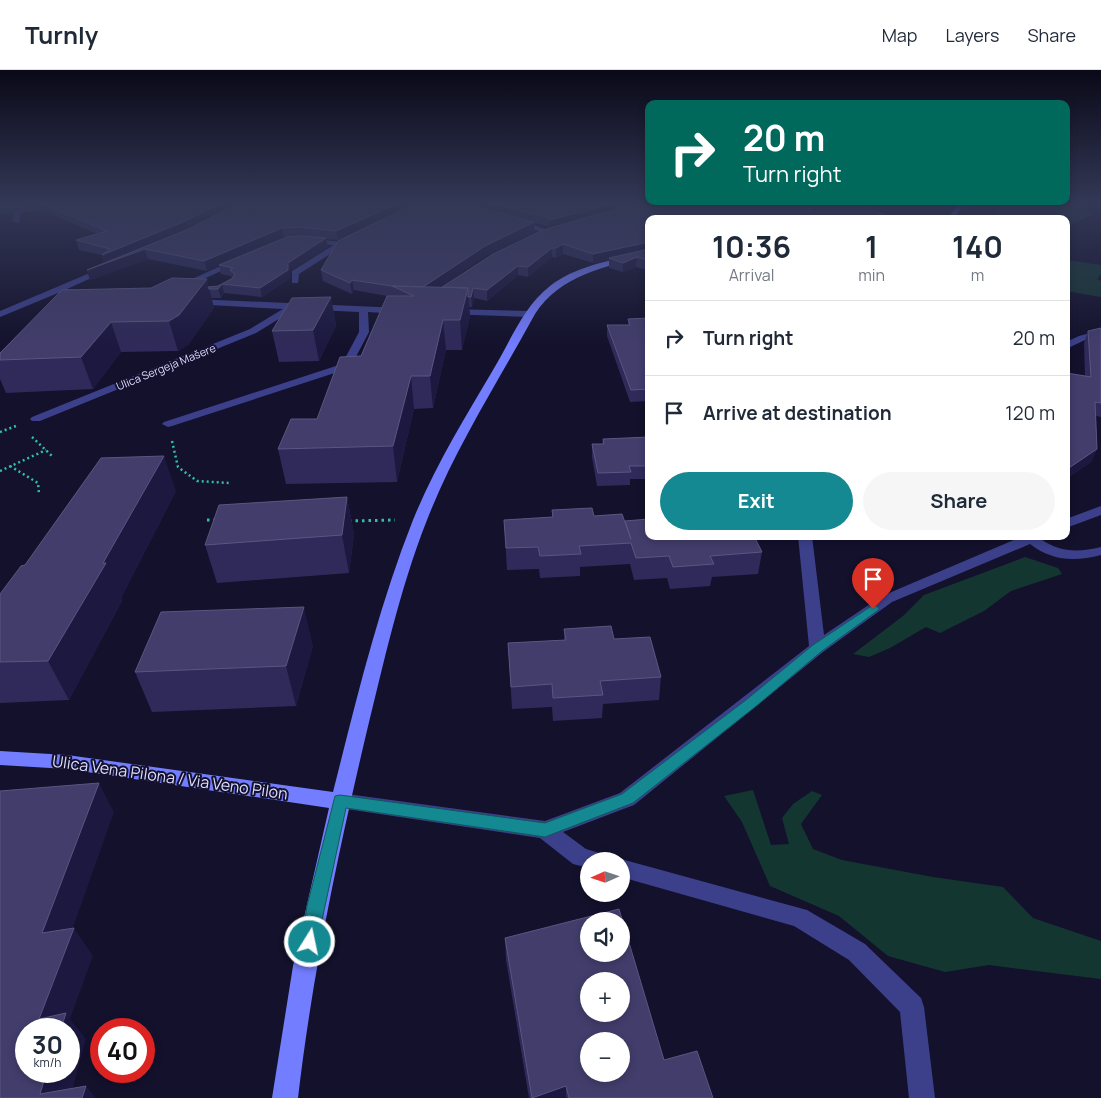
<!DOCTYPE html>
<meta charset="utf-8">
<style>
body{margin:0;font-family:Manrope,sans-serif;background:#f6f6f7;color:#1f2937;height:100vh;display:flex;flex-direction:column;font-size:19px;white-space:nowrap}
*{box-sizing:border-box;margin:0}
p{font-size:16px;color:#747a83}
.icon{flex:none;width:28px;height:28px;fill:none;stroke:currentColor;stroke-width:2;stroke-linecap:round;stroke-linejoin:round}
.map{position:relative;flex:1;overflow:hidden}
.details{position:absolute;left:645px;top:145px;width:425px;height:325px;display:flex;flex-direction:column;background:#fff;border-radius:10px;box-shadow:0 2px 8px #0003}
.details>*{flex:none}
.guide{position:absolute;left:645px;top:30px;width:425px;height:105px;border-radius:10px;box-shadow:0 2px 8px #0003;background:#00695c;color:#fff;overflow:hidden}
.needle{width:32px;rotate:267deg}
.tools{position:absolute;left:580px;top:782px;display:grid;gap:10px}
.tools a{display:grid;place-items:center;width:50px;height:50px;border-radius:50%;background:#fff;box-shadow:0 2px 8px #0003;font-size:25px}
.speed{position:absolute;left:15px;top:948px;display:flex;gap:10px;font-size:25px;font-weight:700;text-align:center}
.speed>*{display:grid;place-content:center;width:65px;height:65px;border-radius:50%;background:#fff;box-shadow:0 2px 8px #0003;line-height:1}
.speed small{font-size:12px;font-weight:400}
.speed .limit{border:8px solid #d22;background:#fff;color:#111}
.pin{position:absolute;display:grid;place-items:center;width:42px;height:42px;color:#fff;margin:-51px -21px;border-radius:50% 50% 50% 0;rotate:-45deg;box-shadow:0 0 5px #0007}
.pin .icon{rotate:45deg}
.me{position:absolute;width:55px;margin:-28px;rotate:10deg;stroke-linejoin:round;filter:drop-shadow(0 0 4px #0008)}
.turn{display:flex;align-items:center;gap:18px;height:105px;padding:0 15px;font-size:22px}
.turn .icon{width:65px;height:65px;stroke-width:2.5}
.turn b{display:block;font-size:35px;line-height:42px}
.eta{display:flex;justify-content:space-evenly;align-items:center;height:85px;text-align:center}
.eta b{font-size:30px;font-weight:700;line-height:35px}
.action{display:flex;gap:10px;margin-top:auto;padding:10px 15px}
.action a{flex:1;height:58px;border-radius:30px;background:#158991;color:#fff;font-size:20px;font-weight:700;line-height:58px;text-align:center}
.action a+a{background:#f6f6f7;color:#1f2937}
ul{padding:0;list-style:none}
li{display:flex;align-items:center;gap:15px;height:75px;padding:0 15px;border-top:1px solid #e0e1e3}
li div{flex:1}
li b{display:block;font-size:19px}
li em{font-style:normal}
header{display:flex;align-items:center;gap:30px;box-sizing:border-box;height:70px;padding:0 25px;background:#fff;border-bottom:1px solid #e0e1e3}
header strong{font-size:24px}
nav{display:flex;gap:28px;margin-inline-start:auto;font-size:18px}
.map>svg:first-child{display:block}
.green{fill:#143631}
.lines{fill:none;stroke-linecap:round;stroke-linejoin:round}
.path-far1{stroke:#2fc0a9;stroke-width:2.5;stroke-dasharray:2 3;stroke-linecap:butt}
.path{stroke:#2fc0a9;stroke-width:3;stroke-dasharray:2.5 4;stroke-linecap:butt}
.lane{fill:#3c408b;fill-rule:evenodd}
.street{fill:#3c408b;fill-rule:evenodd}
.secondary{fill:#737dff;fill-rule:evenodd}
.wall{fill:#2f2a59;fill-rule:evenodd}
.shaded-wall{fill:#1c1840}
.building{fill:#423d6b;stroke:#5a5682;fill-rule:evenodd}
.route{fill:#158991;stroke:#0e595e}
.labels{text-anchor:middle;stroke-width:4;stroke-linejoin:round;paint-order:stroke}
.far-street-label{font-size:11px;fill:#dcdcff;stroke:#13112c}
.near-street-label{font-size:16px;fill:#dcdcff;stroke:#13112c}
</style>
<header>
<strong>Turnly</strong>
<nav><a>Map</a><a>Layers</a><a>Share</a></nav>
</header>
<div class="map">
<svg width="1101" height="1028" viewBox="0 0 1101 1028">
<rect width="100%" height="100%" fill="#13112c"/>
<path class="green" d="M 0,133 L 57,133 L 0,144 Z
M 1005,133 L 1088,133 L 1087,138 L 1094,144 L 1066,156 L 1066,149 L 973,149 L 976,146 L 994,147 Z
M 1066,190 L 1101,195 L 1101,204 L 1097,209 L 1101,211 L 1101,227 L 1066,221 Z
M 1025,487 L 1058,498 L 1062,504 L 1011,521 L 984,541 L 940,563 L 926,557 L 890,578 L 869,587 L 853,584 L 903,546 L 924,525 Z
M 753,720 L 771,775 L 789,774 L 782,748 L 793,734 L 812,721 L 822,725 L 801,754 L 813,779 L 842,790 L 933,807 L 1003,817 L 1033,848 L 1101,871 L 1101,909 L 989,895 L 945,902 L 888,886 L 839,846 L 770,816 L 742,752 L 724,726 Z"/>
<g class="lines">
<path class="path-far1" d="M 0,362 L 16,356
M 32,367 L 52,386
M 172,371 L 178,397 L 197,411 L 229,413
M 10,396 L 38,413 L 39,424
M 0,401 L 46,380"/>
<path class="path" d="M 207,450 L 218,450
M 349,451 L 395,450"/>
<path class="lane" d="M 796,133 L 810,135 L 816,144 L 815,149 L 808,149 L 810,144 L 805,137 Z
M 305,168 L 341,172 L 345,174 L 341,176 L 308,172 L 305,172 Z
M 236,189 L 243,191 L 197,212 L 190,210 Z"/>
<path class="street" d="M 55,133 L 66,133 L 20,143 L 19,153 L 12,151 L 15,141 Z
M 513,150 L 519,150 L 548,160 L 542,167 L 536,167 L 535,165 L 539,161 L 513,154 Z
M 348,166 L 355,168 L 299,204 L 298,213 L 292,213 L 292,201 Z
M 104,197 L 111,199 L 67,219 L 87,221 L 87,225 L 58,223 L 0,247 L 0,241 Z
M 194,229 L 401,238 L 406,241 L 401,244 L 368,242 L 369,262 L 350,298 L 172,356 L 168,357 L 162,354 L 164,352 L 342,294 L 359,262 L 359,242 L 295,239 L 256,263 L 40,351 L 32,351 L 30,349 L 32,347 L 250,259 L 283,239 L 191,234 L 190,232 Z
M 449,239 L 530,241 L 535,244 L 530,247 L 446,244 L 446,240 Z
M 1101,260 L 1101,266 L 1085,270 L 1066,279 L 1066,272 L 1079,266 Z
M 1101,436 L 1101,445 L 1066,458 L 1066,449 Z
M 798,466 L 812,466 L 824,565 L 882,526 L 1023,466 L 1043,466 L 1041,469 C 1060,483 1079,482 1101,477 L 1101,485 C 1075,492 1052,491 1030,474 L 892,532 L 823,582 L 634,735 L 563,762 L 586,779 L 603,784 L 606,791 L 589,791 L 589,798 L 573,794 L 540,768 L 333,737 L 330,731 L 333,725 L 340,723 L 545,751 L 620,723 L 809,576 Z
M 621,789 L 807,840 L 865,874 L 921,928 L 924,937 L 935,1028 L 909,1028 L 900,942 L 849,890 L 794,856 L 621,807 L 621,791 L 614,791 Z"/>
<path class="secondary" d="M 958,133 L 964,133 L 955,149 L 948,149 Z
M 649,182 L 649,186 C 606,196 560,205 535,244 C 498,312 455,378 427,450 C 399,521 383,596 365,669 C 337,788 312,907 298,1028 L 272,1028 L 293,896 L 329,738 L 67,699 L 0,695 L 0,681 L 67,685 L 333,722 C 356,631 378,538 413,450 C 434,398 464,349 493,300 C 510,272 523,237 550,216 C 577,195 616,189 649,182 Z"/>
</g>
<path class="wall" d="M 24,133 L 419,133 L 431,134 L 430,133 L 856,133 L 896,149 L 649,149 L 649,201 L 636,197 L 623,202 L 609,198 L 609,190 L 593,193 L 563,184 L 556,188 L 552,187 L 528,207 L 518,205 L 487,231 L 474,228 L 472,237 L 469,237 L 470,246 L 462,280 L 446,280 L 433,338 L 414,339 L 397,412 L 286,414 L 278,379 L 317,349 L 361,286 L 387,226 L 354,220 L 352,224 L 323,211 L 321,200 L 377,152 L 338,170 L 326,169 L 328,177 L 290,201 L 290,208 L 262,227 L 224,223 L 221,228 L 211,228 L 214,238 L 188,275 L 178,281 L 121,282 L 93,319 L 6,323 L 0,309 L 0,283 L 151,218 L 207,209 L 208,217 L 218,216 L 232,208 L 231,206 L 221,204 L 219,195 L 207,201 L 148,189 L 90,210 L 87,200 L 104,193 L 102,185 L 79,180 L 76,170 L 97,164 L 41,140 L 39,134 L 31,136 ZM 808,133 L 812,134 L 817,142 L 808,141 ZM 534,153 L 548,156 L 549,158 L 442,217 L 440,217 L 485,186 L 534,162 ZM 284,167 L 286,167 L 239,187 Z
M 331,227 L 336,256 L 319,291 L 279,292 L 272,261 Z
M 649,248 L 649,331 L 630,332 L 607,266 L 607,255 L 628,255 L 628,249 Z
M 1101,258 L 1101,347 L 1096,346 L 1097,379 L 1091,392 L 1066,409 L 1066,305 L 1067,303 L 1085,306 L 1084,273 L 1088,261 Z
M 649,367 L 649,409 L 630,409 L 630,415 L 597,416 L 592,387 L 592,374 L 602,374 L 603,369 Z
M 176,421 L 121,528 L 122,531 L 69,630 L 0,633 L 0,524 L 25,495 Z
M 347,427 L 354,464 L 349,503 L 217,513 L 205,475 Z
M 552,440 L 594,446 L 762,482 L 758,504 L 712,507 L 710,516 L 670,519 L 667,508 L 634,510 L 630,494 L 580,497 L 580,506 L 540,508 L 539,499 L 507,500 L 504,450 L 552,447 Z
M 564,559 L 614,569 L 661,607 L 659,630 L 603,634 L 602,648 L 553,651 L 552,637 L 512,639 L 508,573 L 564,570 Z
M 313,576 L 296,636 L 152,642 L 135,602 Z
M 505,868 L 664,990 L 713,1028 L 529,1028 L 506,890 Z"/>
<path class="shaded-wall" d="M 30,133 L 39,133 L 39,134 L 31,136 Z
M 222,133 L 241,133 L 185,161 L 145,179 L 148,189 L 90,210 L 87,200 L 104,194 L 102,185 Z
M 399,133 L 419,133 L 338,170 L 336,161 Z
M 613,134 L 613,142 L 549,159 L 549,150 Z
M 534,152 L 534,162 L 485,186 L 415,234 L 414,226 L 411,224 L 485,176 Z
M 282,158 L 284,167 L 207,201 L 204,191 Z
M 326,168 L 328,177 L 290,201 L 290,208 L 262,227 L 260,218 L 288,193 Z
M 649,172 L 649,181 L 609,188 L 609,190 L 593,193 L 593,184 Z
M 563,174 L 563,184 L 556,188 L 556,178 Z
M 552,178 L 552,187 L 528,207 L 528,197 Z
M 637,187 L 636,197 L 623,202 L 623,193 Z
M 518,196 L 518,205 L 487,231 L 487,220 Z
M 207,209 L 214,238 L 188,275 L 178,281 L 169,251 Z
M 352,210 L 354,220 L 352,224 L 350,213 Z
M 222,214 L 224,223 L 221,228 L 218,219 Z
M 468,218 L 470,246 L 462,280 L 460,250 Z
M 473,218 L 474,228 L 472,237 L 471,227 Z
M 331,227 L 336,256 L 319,291 L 313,260 Z
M 443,250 L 446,280 L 433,338 L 430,306 Z
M 111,252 L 121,282 L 93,319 L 81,287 Z
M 411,306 L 414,339 L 397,412 L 393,376 Z
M 1097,379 L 1091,392 L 1066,409 L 1066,400 Z
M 164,386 L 176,421 L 121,528 L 122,531 L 69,630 L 48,591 L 103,493 Z
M 347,427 L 354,464 L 349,503 L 342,465 Z
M 304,537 L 313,576 L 296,636 L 286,596 Z
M 99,713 L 114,742 L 65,880 L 74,858 L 93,886 L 70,949 L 86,969 L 70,1028 L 40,1024 L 47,1001 L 69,1001 L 69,959 L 47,959 L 39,949 L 42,863 Z
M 86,1016 L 96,1028 L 82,1028 Z
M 566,1016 L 566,1028 L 532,1028 Z"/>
<path class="building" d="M 40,133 L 222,133 L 183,152 L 102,185 L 110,179 L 76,170 L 107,161 Z
M 238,133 L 399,133 L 336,161 L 300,157 L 282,158 L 204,191 L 145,179 L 87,200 L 189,159 Z
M 416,133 L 481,138 L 534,152 L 485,176 L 423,217 L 392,216 L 352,210 L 350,213 L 321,200 L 338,171 Z
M 478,133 L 807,133 L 809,136 L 808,141 L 818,142 L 819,134 L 818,133 L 856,133 L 896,149 L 649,149 L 649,172 L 593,184 L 563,174 L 556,178 L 552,178 L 528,197 L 518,196 L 487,220 L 473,218 L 471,227 L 468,227 L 468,218 L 442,217 L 493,184 L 543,160 L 616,139 L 617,137 L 613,134 L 549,150 L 547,147 L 502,136 Z
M 300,166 L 326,168 L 288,193 L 288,200 L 260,218 L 222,214 L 218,219 L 209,219 L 208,217 L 218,216 L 233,208 L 235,204 L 230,200 L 233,198 L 219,195 L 287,167 Z
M 649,179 L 649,191 L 637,187 L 623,193 L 609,188 Z
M 172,208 L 207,209 L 179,245 L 169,251 L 111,252 L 81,287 L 0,290 L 0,283 L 62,220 L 151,218 Z
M 392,216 L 468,218 L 460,250 L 443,250 L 430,306 L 411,306 L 393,376 L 278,379 L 291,349 L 317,349 L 340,287 L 361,286 L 387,226 L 414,226 Z
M 331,227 L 313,260 L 272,261 L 292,228 Z
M 649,248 L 649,319 L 631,320 L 607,255 L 630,255 L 628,249 Z
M 1101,258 L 1101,333 L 1095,332 L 1097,379 L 1066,400 L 1066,327 L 1067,327 L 1067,303 L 1091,307 L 1088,261 Z
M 649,367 L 649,396 L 629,396 L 631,402 L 598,403 L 592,374 L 604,374 L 603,369 Z
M 164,386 L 103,493 L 106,493 L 48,591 L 0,592 L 0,524 L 21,496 L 25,495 L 101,388 Z
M 347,427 L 342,465 L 205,475 L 219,435 Z
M 592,438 L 594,446 L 622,444 L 631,469 L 625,451 L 649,449 L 649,466 L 754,466 L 762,482 L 710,486 L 714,494 L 673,497 L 669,486 L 636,488 L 631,473 L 579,476 L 581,484 L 540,486 L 538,477 L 506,478 L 504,450 L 553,447 L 552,440 Z
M 304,537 L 286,596 L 135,602 L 161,542 Z
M 611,556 L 614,569 L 650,567 L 661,607 L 600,611 L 603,625 L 553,628 L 552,614 L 511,617 L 508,573 L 566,570 L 564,559 Z
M 99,713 L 42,863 L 74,858 L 39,949 L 66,943 L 61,959 L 26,959 L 26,1001 L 47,1001 L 40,1024 L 86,1016 L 82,1028 L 0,1028 L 0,721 Z
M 619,839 L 664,990 L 697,981 L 713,1028 L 569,1028 L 566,1016 L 532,1028 L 505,868 ZM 589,851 L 621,851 L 621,884 L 589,884 ZM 589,911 L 621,911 L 621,944 L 589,944 ZM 589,971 L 621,971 L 621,1004 L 589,1004 Z"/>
<linearGradient id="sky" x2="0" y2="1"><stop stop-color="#0a0918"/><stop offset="0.48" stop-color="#333856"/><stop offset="1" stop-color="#333856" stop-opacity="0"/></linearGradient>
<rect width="1101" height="277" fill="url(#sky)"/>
<path class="route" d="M 873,535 L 877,536 L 879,539 L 877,541 L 822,581 L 755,637 L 633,733 L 550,765 L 545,767 L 346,738 L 316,878 L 310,880 L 303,878 L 301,872 L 307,836 L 335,726 L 340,725 L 545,753 L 622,724 L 746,630 L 813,575 Z"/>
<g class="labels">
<g class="far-street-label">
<text transform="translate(166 297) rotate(-22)" y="4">Ulica Sergeja Mašere</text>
</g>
<g class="near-street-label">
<text transform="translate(170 707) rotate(8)" y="6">Ulica Vena Pilona / Via Veno Pilon</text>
</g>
</g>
</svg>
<div class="tools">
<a><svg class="needle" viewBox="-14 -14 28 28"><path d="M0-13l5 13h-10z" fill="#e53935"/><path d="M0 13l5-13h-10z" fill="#747a83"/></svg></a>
<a><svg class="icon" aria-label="sound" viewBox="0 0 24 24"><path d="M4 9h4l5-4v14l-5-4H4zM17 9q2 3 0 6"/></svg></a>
<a>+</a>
<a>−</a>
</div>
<div class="speed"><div>30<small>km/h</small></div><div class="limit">40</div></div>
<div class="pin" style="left:873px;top:539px;background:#d93025"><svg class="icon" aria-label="arrive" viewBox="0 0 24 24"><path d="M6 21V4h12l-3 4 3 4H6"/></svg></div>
<svg class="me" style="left:310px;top:872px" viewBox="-20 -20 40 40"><circle r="17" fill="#158991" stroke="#fff" stroke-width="3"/><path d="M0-11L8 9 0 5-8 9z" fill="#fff"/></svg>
<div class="guide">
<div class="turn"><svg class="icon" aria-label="right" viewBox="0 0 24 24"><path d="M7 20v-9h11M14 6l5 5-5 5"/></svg><div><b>20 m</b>Turn right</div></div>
</div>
<section class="details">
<div class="eta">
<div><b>10:36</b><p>Arrival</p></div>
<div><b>1</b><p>min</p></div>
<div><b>140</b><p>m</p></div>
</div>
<ul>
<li><svg class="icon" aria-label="right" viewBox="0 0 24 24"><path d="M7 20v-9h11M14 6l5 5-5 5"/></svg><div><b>Turn right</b></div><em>20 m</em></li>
<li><svg class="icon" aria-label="arrive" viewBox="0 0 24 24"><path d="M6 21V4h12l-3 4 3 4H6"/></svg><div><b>Arrive at destination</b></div><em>120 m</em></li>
</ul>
<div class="action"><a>Exit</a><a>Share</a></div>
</section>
</div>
